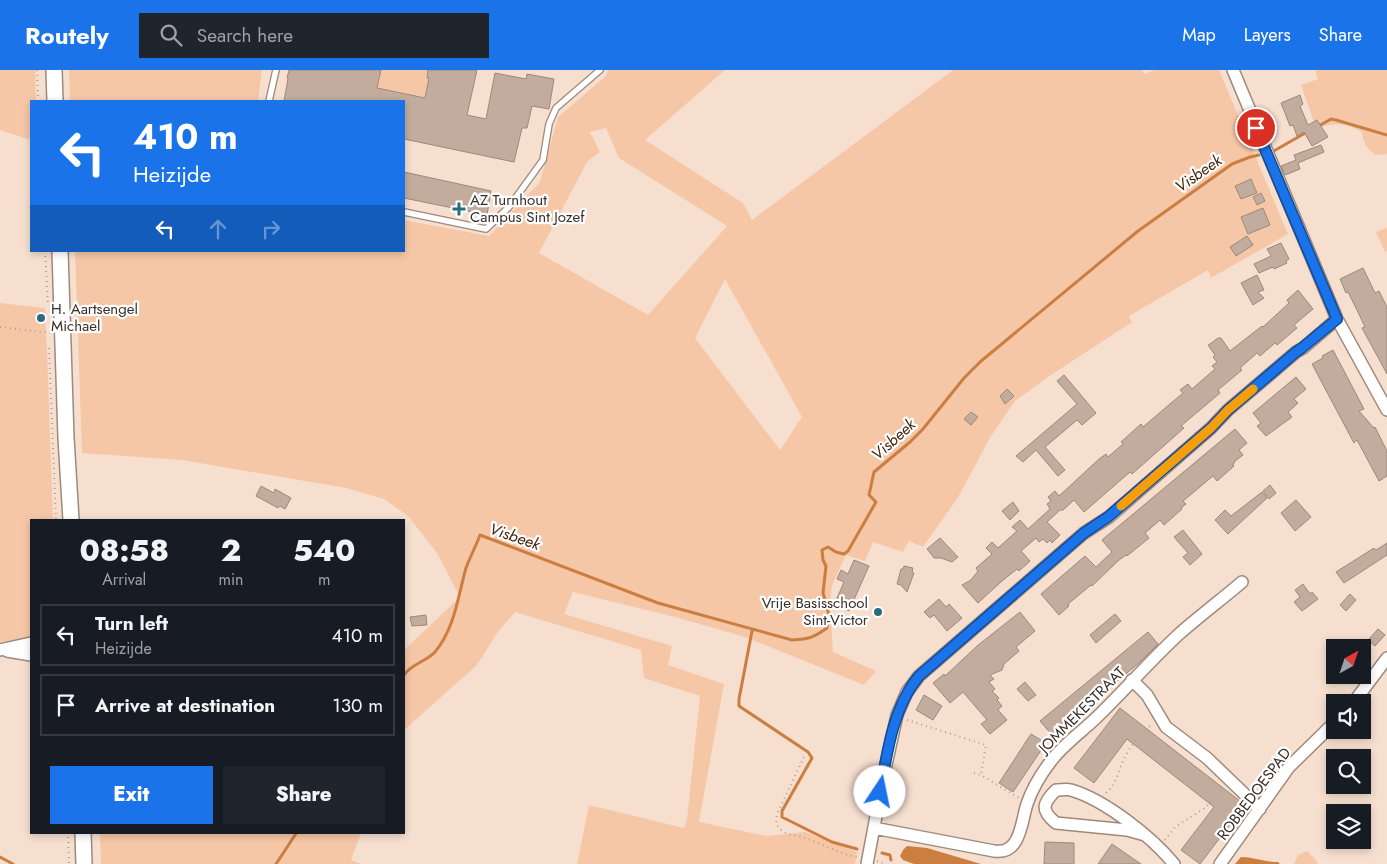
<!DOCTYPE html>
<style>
body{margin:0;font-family:Jost,sans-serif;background:#20242c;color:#f1f3f6;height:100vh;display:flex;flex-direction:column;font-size:19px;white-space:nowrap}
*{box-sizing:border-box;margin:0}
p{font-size:16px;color:#9ea1a6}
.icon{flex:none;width:28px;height:28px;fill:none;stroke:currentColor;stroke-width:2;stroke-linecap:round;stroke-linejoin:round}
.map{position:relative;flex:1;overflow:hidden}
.side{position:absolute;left:30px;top:449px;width:375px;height:315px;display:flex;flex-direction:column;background:#171b24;border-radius:0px;box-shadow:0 2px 8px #0003}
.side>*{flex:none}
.guide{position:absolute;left:30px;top:30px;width:375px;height:152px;border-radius:0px;box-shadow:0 2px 8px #0003;background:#1a73e8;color:#fff;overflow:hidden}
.needle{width:32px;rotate:40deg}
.buttons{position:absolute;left:1326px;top:569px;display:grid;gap:10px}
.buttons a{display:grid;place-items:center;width:45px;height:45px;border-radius:0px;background:#171b24;box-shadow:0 2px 8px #0003;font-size:25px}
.pin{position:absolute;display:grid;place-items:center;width:42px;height:42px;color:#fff;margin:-21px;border:2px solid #fff;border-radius:50%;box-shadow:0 1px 5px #0007}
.me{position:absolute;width:55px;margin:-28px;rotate:11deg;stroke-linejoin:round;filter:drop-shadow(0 0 4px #0008)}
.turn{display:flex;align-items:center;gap:18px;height:105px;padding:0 20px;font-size:22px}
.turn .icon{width:65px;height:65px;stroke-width:2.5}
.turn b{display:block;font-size:35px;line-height:42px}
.lanes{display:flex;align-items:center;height:48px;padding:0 20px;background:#0003;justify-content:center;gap:25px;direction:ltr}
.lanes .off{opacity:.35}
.eta{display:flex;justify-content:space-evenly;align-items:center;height:85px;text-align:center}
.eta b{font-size:30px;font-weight:800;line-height:35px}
.cta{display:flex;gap:10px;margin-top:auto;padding:10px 20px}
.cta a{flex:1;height:58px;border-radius:0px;background:#1a73e8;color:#fff;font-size:20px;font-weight:800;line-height:58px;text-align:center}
.cta a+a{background:#20242c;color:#f1f3f6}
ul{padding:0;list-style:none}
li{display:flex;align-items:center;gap:15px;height:62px;margin:0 10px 8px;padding:0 10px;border:2px solid #363941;border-radius:0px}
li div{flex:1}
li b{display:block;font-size:19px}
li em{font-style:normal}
header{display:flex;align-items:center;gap:30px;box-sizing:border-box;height:70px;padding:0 25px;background:#1a73e8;color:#fff}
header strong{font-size:24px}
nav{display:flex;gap:28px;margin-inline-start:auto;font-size:18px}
.search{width:350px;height:45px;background:#20242c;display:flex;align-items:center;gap:12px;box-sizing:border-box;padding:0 18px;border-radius:0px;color:#9ea1a6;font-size:19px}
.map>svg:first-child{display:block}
.green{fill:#f6c7a7;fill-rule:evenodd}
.water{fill:#cc7e41}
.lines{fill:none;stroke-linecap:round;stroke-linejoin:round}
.stream{stroke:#cc7e41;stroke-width:3}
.building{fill:#c2ac9d;stroke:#9d887a}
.service-casing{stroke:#9e897b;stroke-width:8}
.minor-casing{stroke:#9e897b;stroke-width:14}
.tertiary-casing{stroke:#9e897b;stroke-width:18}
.path{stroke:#b09e92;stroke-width:2;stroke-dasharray:1 4;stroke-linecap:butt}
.service{stroke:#fff;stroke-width:5.5}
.minor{stroke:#fff;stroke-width:11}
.tertiary{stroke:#fff;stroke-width:15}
.route-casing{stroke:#114b97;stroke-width:12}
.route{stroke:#1a73e8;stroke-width:9}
.slow{stroke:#f59e0b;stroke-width:9}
.poi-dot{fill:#2a6c7e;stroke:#fff;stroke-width:2}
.labels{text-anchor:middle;stroke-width:4.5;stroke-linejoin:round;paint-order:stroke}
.poi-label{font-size:15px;fill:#372e28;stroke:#fff;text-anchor:start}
.street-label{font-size:15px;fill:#372e28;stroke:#fff}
.water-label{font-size:16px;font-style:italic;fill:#46260c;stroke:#fff}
</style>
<header>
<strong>Routely</strong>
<div class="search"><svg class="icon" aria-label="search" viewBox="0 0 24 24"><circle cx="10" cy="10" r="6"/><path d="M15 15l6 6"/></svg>Search here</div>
<nav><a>Map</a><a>Layers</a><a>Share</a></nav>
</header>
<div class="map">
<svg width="1387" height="794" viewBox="0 0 1387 794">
<rect width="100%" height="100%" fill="#f6dfcf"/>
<path class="green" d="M 0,0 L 35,0 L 36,31 L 31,31 L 31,70 L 0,60 Z
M 69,0 L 262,0 L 258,31 L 70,31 Z
M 381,0 L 428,0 L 427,8 L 429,8 L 424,36 L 411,25 L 377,18 Z
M 608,0 L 725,0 L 645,70 L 743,133 L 752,150 L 953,0 L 1142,0 L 1144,4 L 1154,0 L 1219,0 L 1288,164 L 1211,208 L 1208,200 L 1129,246 L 1132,252 L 1051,305 L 1015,331 L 991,366 L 957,429 L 923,477 L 909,471 L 903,482 L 873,472 L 865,491 L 846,485 L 832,515 L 830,534 L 833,582 L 876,601 L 864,615 L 745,567 L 675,547 L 573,522 L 564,544 L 672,576 L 668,595 L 724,614 L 699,752 L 767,766 L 805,762 L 857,782 L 855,794 L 577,794 L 589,735 L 684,758 L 687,749 L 700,626 L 644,608 L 641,580 L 515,542 L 497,563 L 477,595 L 404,660 L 404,580 L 460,527 L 437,483 L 408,446 L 384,429 L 346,418 L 182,390 L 82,383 L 75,181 L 404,181 L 404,150 L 489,166 L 540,112 L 558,47 L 606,6 ZM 606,58 L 619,88 L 727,156 L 648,245 L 539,183 L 587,92 L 600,82 L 590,62 ZM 725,209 L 802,347 L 780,380 L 695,268 Z
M 1315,0 L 1387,0 L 1387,84 L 1375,85 C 1367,79 1363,72 1362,62 C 1344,52 1335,53 1316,58 L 1301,15 L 1318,9 Z
M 1387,158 L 1387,181 L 1385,182 L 1376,162 Z
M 0,233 L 45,238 L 45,245 L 37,245 L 37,251 L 45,252 L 47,279 L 53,450 L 31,450 L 31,567 L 0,572 Z
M 100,763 L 361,763 L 351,790 L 361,794 L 101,794 Z
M 1307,781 L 1315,789 L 1318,794 L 1294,794 L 1298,785 Z"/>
<path class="water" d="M 907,776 L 927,778 L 981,794 L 914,794 L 903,790 L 900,786 L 903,780 Z
M 1241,787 C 1253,787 1265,792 1278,792 L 1280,794 L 1235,794 Z"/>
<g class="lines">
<path class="stream" d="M 1317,57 L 1331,49 L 1336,50 L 1387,65
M 1272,82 L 1307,62
M 752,561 L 739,629 L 739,636 L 808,682 L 812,688 L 782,741 L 782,747 L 832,772 L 857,779
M 404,605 C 411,594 427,591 435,582 C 455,558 458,526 466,498 C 470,487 476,476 480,465 L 658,533 L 792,570 C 809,569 813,568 827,558 L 829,545 L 823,523 L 826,496 L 823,490 L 822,480 L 828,477 L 836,482 L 844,484 L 848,481 L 876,432 L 869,425 L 874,402 L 910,372 L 923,359 L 964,308 L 980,292 L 1138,161 L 1232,94 L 1250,87 L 1259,85
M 882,783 L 890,785 L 891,790
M 0,787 L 13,794
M 276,794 L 297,762"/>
</g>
<path class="building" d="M 289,0 L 381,0 L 377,18 L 425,28 L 429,8 L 427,8 L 428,0 L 477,0 L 467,45 L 486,49 L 495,3 L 526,9 L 527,4 L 554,9 L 549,39 L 532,36 L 527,58 L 522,58 L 514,92 L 404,69 L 404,31 L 284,31 L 288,9 L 287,8 Z
M 1300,25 L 1303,34 L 1300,36 L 1308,55 L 1317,50 L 1328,67 L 1312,76 L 1304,62 L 1297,66 L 1293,55 L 1290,56 L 1281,33 Z
M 1321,75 L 1324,82 L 1298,93 L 1300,99 L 1285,105 L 1281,96 L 1296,90 L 1294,85 Z
M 404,102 L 491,121 L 487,145 L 404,128 Z
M 1251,109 L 1257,123 L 1241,129 L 1235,116 Z
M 1261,123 L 1265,131 L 1257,135 L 1253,127 Z
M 1263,138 L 1270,155 L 1248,164 L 1241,147 Z
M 1247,166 L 1253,175 L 1236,186 L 1230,177 Z
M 1281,173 L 1289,189 L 1286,191 L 1287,193 L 1274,199 L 1273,197 L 1259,203 L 1254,194 L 1271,186 L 1267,179 Z
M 1363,198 L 1375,223 L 1379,221 L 1387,237 L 1387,304 L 1362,258 L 1365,257 L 1356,238 L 1348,222 L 1346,223 L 1340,209 Z
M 1257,205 L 1264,220 L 1258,222 L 1264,228 L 1253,235 L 1241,213 Z
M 1298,220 L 1313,239 L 1294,255 L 1297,258 L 1277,275 L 1275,273 L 1260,286 L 1257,283 L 1240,298 L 1242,300 L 1218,320 L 1220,323 L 1181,356 L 1184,358 L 1132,404 L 1130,402 L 1084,442 L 1074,430 L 1063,440 L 1060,440 L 1047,452 L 1060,465 L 1052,473 L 1050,470 L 1047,473 L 1043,469 L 1039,472 L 1036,468 L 1021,481 L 1030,491 L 1019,501 L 1017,499 L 1002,511 L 978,533 L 962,515 L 971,510 L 978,501 L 976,498 L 992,484 L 986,478 L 992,472 L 998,478 L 1017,461 L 1012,457 L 1020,450 L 1028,459 L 1050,439 L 1047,434 L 1051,431 L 1048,427 L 1055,421 L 1059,426 L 1099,389 L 1106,384 L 1108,387 L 1123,374 L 1121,372 L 1141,354 L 1143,357 L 1164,339 L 1183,323 L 1180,320 L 1188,314 L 1192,319 L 1215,299 L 1212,296 L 1217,292 L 1213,287 L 1215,285 L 1208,275 L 1210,274 L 1218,268 L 1221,268 L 1230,281 L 1262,256 L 1263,257 L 1289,233 L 1287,230 Z
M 1333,280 L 1364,339 L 1359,341 L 1374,358 L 1375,357 L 1387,381 L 1387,406 L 1379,411 L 1357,370 L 1354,373 L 1312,294 L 1323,288 L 1322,286 Z
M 1064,305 L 1096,343 L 1082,355 L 1077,350 L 1045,377 L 1065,400 L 1058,406 L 1036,380 L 1023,392 L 1016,386 L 1077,334 L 1057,311 Z
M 1296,307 L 1306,319 L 1294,329 L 1298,333 L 1288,342 L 1292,347 L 1266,366 L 1257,356 L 1261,353 L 1253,343 Z
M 1007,319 L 1014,326 L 1005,334 L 1000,326 Z
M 971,342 L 978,347 L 971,355 L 964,349 Z
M 1235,359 L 1247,373 L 1239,380 L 1243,385 L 1235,391 L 1233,395 L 1234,396 L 1217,411 L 1213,406 L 1183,431 L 1186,434 L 1181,438 L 1182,439 L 1164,455 L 1160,450 L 1145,463 L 1149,468 L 1127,486 L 1126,485 L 1119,490 L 1092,516 L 1091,515 L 1068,534 L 1069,536 L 1059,545 L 1041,524 L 1085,486 L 1096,497 L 1112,482 L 1102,470 Z
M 1270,415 L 1276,423 L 1269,429 L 1263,421 Z
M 261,416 L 274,423 L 275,419 L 291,428 L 285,439 L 280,436 L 278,438 L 256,426 Z
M 1262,422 L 1267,428 L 1228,464 L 1215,450 L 1225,440 L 1231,446 Z
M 1296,430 L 1311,447 L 1295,461 L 1281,443 Z
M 1013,432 L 1019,441 L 1010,450 L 1002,441 Z
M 1183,460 L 1202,484 L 1190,495 L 1183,487 L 1188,483 L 1174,467 Z
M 940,468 L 958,487 L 952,492 L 941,488 L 934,488 L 927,479 Z
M 1387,473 L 1387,485 L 1344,513 L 1336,502 L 1374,478 L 1376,480 Z
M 854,490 L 869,496 L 849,541 L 834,535 L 844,512 L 837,509 L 841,500 L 848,504 Z
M 904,496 L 913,498 L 912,503 L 914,503 L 907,522 L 901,515 L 897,514 L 901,499 L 903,499 Z
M 1303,514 L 1310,524 L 1312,522 L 1318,529 L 1302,541 L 1294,532 L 1300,527 L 1295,520 Z
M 1350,524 L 1356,530 L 1346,541 L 1340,535 Z
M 939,529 L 946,537 L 949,534 L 962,548 L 947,561 L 934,545 L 930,548 L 924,542 Z
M 1020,542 L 1035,561 L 1016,577 L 1019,581 L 1004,594 L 1002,600 L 990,605 L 994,609 L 989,612 L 995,619 L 992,621 L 999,628 L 997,630 L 1002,636 L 998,640 L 1007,650 L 990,664 L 981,654 L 987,650 L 963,622 L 950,633 L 933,613 L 944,604 L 945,606 L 977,576 Z
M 1115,544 L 1121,551 L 1096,573 L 1090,565 Z
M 426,545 L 427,555 L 412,556 L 410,547 Z
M 1378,559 L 1385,565 L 1375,576 L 1368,570 Z
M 1148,562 L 1158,574 L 1139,593 L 1052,665 L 1040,651 Z
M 1025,612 L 1036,625 L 1028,631 L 1017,619 Z
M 924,625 L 942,636 L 933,650 L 916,640 Z
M 1120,638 L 1245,735 L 1200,794 L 1181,780 L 1214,737 L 1127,669 L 1094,713 L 1074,698 Z
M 1031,664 L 1046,673 L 1013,722 L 999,713 Z
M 1045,772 L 1074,773 L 1074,794 L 1044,794 Z
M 1112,774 L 1141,794 L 1098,794 Z"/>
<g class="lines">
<defs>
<path id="service" d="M 269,31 L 276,0
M 404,142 L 486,159 L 509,137 L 543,90 L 549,54 L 556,38 L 600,0"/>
<path id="minor" d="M 1233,0 L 1337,249 L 1387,340
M 0,580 L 31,573
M 7,581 L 31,585
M 1132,610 L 1147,625 L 1166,657 L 1207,688 L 1260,739
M 1354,632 L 1387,588
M 874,758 L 994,781 C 1021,785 1021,752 1027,734 C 1032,719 1041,704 1051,691 C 1063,675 1080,663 1095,649 C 1123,622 1149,592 1178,565 C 1198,547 1221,530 1242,512
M 1145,765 L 1127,760 L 1056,753 C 1040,740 1043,733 1056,720 C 1061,720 1067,719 1071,720 C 1105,730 1152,767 1174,794
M 867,794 L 884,704 L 897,645 L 907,622 L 919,606 L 1084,463 L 1109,447 L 1211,358 L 1228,340 L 1296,282 L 1303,278 L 1337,249
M 1220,794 L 1289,697 L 1335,652"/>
<path id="tertiary" d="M 54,0 L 55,31
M 60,181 L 66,368 L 71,450
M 83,762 L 84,794"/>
</defs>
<use href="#service" class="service-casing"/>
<use href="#minor" class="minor-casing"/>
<use href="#tertiary" class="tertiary-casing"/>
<path class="path" d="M 37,0 L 38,31
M 45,181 L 48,236
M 0,257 L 50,263
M 49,278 L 56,450
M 907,650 L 986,675 L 981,705
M 804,687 L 777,744 C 776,750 776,755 780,759 C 786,765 795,765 802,767 C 821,773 838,784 858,787
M 974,703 L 981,705 L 1019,728
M 1106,723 C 1116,715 1118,702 1123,691 C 1129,678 1140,662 1153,654
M 68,762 L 69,794
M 1165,770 L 1175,757 L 1205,738 L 1223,717
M 877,791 L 886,794"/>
<use href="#service" class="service"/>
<use href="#minor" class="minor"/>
<use href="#tertiary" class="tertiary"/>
</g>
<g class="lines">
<defs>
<path id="route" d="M 880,722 C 887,683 893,637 919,606 L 1084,463 L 1108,447 L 1211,358 L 1228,340 L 1296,282 L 1302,278 L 1337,249 L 1256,58"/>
</defs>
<use href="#route" class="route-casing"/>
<use href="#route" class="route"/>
<path class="slow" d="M 1121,436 L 1211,358 L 1228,340 L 1253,319"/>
</g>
<g class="poi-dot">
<path d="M456.5 131.5h5v5h5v5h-5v5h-5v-5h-5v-5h5z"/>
<circle cx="41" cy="248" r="5"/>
<circle cx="878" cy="542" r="5"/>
</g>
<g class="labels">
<g class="poi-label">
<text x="470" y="135">AZ Turnhout<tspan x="470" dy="17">Campus Sint Jozef</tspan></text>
<text x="51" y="244">H. Aartsengel<tspan x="51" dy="17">Michael</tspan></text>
<text x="868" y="538" text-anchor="end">Vrije Basisschool<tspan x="868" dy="17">Sint-Victor</tspan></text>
</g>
<g class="street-label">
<text transform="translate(1082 640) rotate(-45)" y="5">JOMMEKESTRAAT</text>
<text transform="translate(1254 724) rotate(-53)" y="5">ROBBEDOESPAD</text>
</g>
<g class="water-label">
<text transform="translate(1198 103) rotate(-35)" y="6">Visbeek</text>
<text transform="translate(893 369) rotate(-42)" y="6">Visbeek</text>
<text transform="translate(515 466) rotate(19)" y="6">Visbeek</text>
</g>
</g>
</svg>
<div class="buttons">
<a><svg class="needle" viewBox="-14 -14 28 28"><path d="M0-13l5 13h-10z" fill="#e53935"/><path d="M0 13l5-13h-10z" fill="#9ea1a6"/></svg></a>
<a><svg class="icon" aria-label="sound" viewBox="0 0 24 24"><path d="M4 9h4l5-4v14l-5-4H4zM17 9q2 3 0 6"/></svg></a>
<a><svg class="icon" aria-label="search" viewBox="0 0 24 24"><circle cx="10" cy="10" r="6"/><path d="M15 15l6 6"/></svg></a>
<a><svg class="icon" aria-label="layers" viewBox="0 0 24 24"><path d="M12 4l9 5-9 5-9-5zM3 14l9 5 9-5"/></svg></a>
</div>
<div class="pin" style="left:1256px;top:58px;background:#d93025"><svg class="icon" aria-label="arrive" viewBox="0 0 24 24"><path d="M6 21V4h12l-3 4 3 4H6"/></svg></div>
<svg class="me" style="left:880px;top:722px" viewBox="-20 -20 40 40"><circle r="19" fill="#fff"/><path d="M0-13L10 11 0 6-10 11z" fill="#1a73e8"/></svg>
<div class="guide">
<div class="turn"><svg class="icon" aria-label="left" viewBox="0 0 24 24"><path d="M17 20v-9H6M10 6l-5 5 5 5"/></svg><div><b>410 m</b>Heizijde</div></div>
<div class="lanes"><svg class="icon" aria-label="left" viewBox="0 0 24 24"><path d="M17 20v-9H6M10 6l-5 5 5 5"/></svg><svg class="icon off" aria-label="ahead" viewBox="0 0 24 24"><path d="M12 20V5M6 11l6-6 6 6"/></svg><svg class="icon off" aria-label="right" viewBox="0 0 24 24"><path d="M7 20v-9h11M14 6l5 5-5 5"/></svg></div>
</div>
<section class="side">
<div class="eta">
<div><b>08:58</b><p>Arrival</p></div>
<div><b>2</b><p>min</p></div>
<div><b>540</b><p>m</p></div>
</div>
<ul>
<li><svg class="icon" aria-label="left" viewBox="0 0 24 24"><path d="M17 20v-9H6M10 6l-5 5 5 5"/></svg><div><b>Turn left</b><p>Heizijde</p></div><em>410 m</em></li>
<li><svg class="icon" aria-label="arrive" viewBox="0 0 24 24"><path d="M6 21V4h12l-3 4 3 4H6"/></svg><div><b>Arrive at destination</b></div><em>130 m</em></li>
</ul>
<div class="cta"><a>Exit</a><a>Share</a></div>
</section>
</div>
